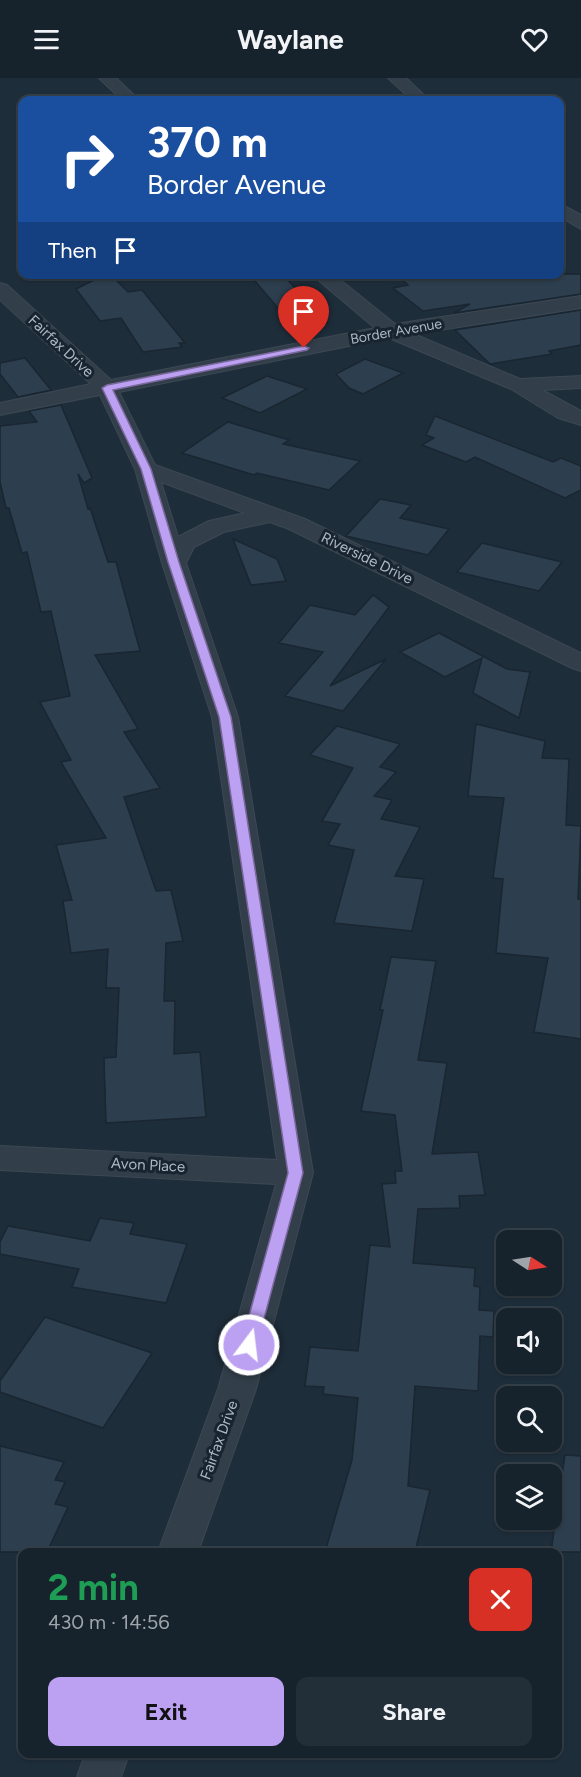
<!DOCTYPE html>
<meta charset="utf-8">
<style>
body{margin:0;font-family:Figtree,sans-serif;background:#232f38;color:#f1f3f6;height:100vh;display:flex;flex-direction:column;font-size:22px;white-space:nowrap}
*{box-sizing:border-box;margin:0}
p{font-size:20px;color:#9ea4a9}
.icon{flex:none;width:33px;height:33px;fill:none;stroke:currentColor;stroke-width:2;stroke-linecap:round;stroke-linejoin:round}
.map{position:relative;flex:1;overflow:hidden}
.drawer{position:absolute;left:18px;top:1470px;width:544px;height:210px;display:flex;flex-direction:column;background:#16222c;border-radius:12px;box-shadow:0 2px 4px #0004,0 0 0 2px #353f48}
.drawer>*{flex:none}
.banner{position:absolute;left:18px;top:18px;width:546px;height:183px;border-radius:12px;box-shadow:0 2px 4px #0004,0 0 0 2px #353f48;background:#1a4fa0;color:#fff;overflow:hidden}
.needle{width:39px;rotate:102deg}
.controls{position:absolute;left:496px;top:1152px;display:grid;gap:12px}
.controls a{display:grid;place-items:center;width:66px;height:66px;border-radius:12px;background:#16222c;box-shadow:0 2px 4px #0004,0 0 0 2px #353f48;font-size:30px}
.pin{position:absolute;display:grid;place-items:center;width:51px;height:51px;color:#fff;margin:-62px -26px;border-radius:50% 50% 50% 0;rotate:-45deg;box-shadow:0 0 6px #0007}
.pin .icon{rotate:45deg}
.me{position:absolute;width:66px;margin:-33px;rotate:15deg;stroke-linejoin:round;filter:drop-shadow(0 0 4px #0008)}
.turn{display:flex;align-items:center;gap:21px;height:126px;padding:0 30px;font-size:27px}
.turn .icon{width:78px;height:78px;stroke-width:2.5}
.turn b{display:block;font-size:42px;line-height:51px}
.then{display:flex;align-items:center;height:57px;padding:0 30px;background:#0003;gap:12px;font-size:22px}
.round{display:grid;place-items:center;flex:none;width:63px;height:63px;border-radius:12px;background:#232f38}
.headline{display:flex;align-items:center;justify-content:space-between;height:102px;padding:0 30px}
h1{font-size:36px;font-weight:700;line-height:45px;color:#1e9e55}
.button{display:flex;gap:12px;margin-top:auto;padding:12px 30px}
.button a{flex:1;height:69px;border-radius:12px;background:#bca0f2;color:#111;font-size:24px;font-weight:700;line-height:69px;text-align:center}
.button a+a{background:#232f38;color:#f1f3f6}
header{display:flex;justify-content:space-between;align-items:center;height:78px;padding:0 30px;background:#16222c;font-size:27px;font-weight:700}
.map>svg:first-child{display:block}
.building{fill:#2d3f4f;stroke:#1a2631;stroke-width:1.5}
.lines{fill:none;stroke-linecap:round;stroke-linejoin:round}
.street-casing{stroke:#3c4854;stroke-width:2}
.street{fill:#323f4a;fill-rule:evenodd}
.route{fill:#bca0f2;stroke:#7a689d;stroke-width:1.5}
.labels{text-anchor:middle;stroke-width:6;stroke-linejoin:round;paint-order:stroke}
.far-street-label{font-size:14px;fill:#acb9c7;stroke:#18242f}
.street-label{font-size:15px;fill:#acb9c7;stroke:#18242f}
</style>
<header><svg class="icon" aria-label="menu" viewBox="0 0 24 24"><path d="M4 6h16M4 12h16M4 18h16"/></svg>Waylane<svg class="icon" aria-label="heart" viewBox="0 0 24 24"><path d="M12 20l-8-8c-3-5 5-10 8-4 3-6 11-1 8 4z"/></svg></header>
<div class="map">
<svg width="581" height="1699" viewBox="0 0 581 1699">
<rect width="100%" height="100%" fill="#1e2d3a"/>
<path class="building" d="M 106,196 L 110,196 L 128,214 L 142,212 L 185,265 L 179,265 L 182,269 L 143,274 L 121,240 L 100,243 L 76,211 Z
M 249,196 L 282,196 L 328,245 L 295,250 Z
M 396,196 L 581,196 L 581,216 L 454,235 L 470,226 L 423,233 L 393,210 L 408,207 Z
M 581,232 L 581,267 L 549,273 L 552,276 L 490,286 L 455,252 Z
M 25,280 L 51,312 L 18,319 L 0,296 L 0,285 Z
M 365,281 L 403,295 L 363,316 L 349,310 L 336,296 Z
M 267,298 L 307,311 L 260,335 L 222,320 Z
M 61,327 L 92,400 L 84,405 L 78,396 L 88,431 L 90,430 L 108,484 L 116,484 L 140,573 L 95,577 L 138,651 L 124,654 L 160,710 L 124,719 L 156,813 L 171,812 L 183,863 L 166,865 L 164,923 L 175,923 L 174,976 L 200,974 L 206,1039 L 106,1045 L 104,980 L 116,979 L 119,910 L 106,910 L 108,871 L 71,875 L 63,823 L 72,822 L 56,767 L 106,760 L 61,684 L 71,682 L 40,624 L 70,618 L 51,533 L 41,534 L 27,474 L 22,475 L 9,430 L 6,430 L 0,404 L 0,348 L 37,344 L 29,333 Z
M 435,338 L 553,384 L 561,380 L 581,388 L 581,412 L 565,420 L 475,379 L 466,384 L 422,367 L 434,360 L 426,357 Z
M 228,344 L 289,362 L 283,366 L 360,383 L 329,412 L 257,395 L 254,397 L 182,375 Z
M 380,421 L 411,427 L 400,440 L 449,451 L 428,477 L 346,458 Z
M 233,461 L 277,481 L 286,503 L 251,507 Z
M 482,465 L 562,484 L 539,513 L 457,494 Z
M 373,517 L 389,529 L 330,608 L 386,581 L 343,633 L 285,618 L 323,574 L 279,565 L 310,527 L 355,537 Z
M 439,555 L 507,591 L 530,594 L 519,640 L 473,615 L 482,580 L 445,599 L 400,574 Z
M 476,646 L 545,663 L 542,680 L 569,681 L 566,747 L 581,748 L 578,821 L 581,821 L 581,961 L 534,954 L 548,880 L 496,875 L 503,801 L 493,800 L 504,720 L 468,718 Z
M 337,648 L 400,666 L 380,689 L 396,694 L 374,718 L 392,722 L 381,741 L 420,749 L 395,798 L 424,801 L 412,853 L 334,845 L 354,772 L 328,767 L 340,746 L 322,743 L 353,690 L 310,677 Z
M 391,879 L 436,883 L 418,982 L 447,985 L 432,1076 L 478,1074 L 485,1117 L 459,1118 L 460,1130 L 418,1131 L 413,1185 L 475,1190 L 474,1208 L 480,1209 L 479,1232 L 494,1233 L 493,1259 L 480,1258 L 478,1313 L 415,1308 L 408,1408 L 430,1412 L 415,1474 L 325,1474 L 352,1382 L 358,1320 L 323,1316 L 324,1309 L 305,1308 L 310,1269 L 358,1273 L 370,1167 L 390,1169 L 382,1106 L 396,1105 L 395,1093 L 402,1093 L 395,1037 L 361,1033 L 383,932 L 380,932 Z
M 100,1140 L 134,1145 L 130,1156 L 187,1166 L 166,1225 L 72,1209 L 79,1191 L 0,1176 L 0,1164 L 8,1148 L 90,1163 Z
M 45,1239 L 152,1275 L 103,1350 L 0,1314 L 0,1303 Z
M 0,1368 L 64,1384 L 55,1402 L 65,1404 L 55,1426 L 68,1429 L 47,1474 L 0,1474 Z
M 565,1377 L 581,1378 L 581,1474 L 551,1474 Z"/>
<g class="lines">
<defs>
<path id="street" d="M 99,0 L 116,0 L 139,22 L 122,22 Z
M 388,0 L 406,0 L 429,22 L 412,22 Z
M 560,126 L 581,137 L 581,151 L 560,139 Z
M 311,196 L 333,196 L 395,246 L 581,218 L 581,230 L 414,256 L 520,301 L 581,298 L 581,310 L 542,312 L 581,333 L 581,347 L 558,340 L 511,311 L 389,260 L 119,314 L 155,387 L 305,441 L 581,575 L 581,593 L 572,590 L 289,451 L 270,444 L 224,454 L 194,469 L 186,485 L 238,639 L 313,1095 L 256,1311 L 198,1474 L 158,1474 L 218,1311 L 276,1106 L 0,1092 L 0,1068 L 277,1082 L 212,639 L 162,485 L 135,391 L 100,317 L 0,337 L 0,325 L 91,306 L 0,222 L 0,205 L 7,207 L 111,302 L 375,250 ZM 161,404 L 245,435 L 209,443 L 178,459 Z
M 85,1676 L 129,1676 L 121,1699 L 77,1699 Z"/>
</defs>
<use href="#street" class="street-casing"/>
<use href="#street" class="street"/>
</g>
<path class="route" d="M 304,268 L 309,270 L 307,272 L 113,312 L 151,391 L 179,484 L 231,639 L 303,1095 L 257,1267 L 255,1272 L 249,1274 L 243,1272 L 241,1267 L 288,1095 L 219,639 L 168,484 L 141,391 L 102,310 L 107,307 Z"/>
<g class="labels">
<g class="far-street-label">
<text transform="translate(396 253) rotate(-10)" y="5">Border Avenue</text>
</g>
<g class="street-label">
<text transform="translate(61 268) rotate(43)" y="5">Fairfax Drive</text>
<text transform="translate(367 480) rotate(26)" y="5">Riverside Drive</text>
<text transform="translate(148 1087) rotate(3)" y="5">Avon Place</text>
<text transform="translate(219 1362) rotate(-70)" y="5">Fairfax Drive</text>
</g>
</g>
</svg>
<div class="controls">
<a><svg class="needle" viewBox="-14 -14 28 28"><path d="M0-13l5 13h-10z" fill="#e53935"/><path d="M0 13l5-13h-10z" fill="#9ea4a9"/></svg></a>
<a><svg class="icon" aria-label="sound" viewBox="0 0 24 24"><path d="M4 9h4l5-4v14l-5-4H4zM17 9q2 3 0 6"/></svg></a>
<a><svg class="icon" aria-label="search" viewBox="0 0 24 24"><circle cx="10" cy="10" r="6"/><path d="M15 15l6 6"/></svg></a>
<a><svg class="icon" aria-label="layers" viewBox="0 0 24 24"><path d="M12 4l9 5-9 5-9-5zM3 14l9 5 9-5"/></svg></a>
</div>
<div class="pin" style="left:304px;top:270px;background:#d93025"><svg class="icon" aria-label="arrive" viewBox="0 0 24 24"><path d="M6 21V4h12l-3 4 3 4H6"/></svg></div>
<svg class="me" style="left:249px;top:1267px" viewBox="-20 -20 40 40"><circle r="17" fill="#bca0f2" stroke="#fff" stroke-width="3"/><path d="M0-11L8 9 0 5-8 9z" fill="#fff"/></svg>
<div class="banner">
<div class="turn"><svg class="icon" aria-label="right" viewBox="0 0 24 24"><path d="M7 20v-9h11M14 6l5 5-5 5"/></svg><div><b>370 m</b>Border Avenue</div></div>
<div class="then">Then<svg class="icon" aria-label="arrive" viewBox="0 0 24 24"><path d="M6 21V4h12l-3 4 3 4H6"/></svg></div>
</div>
<section class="drawer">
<div class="headline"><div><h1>2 min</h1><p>430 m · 14:56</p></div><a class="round" style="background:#d93025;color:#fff"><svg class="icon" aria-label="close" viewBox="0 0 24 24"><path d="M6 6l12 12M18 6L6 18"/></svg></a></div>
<div class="button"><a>Exit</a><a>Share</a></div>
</section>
</div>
